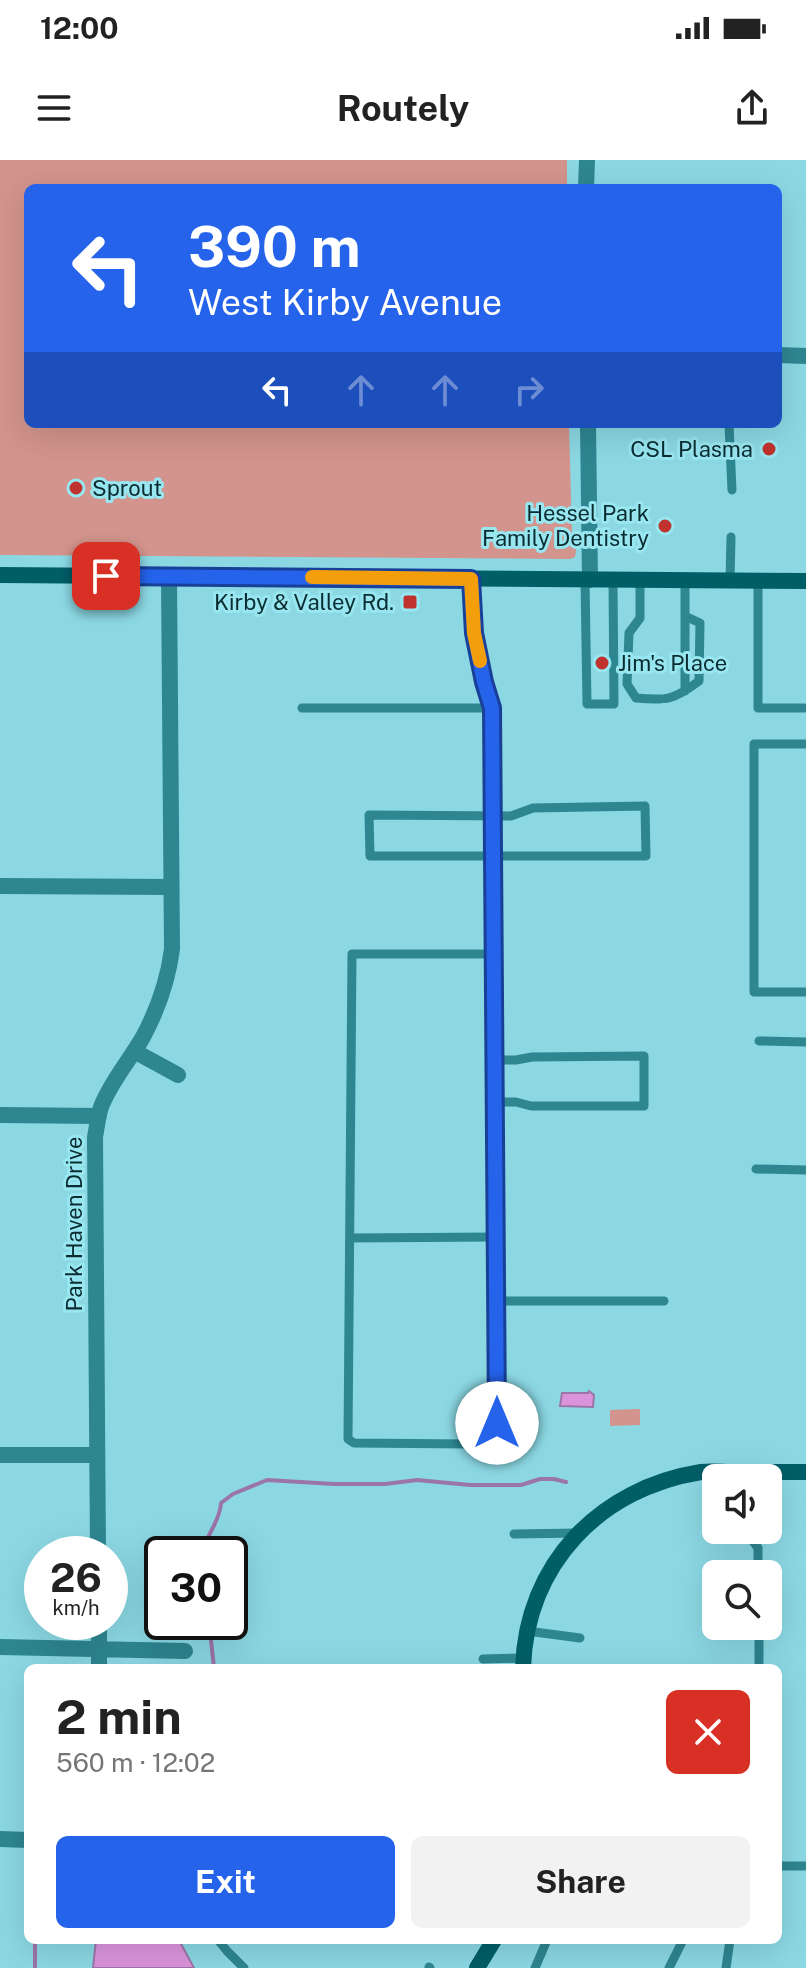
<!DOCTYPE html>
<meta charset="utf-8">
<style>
body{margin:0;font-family:"Public Sans",sans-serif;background:#f2f2f2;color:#222;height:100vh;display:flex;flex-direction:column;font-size:30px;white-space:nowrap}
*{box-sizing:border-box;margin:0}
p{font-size:26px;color:#767676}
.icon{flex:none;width:44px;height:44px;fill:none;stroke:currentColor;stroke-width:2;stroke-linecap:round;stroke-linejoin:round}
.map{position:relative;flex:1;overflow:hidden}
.side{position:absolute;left:24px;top:1504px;width:758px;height:280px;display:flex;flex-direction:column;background:#fff;border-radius:12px;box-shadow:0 8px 32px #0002}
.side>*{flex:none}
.banner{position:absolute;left:24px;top:24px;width:758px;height:244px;border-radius:12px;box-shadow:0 8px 32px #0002;background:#2563eb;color:#fff;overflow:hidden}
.tools{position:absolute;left:702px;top:1304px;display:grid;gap:16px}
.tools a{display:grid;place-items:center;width:80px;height:80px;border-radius:12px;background:#fff;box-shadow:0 8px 32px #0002;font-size:40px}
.speed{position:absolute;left:24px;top:1376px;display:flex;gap:16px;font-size:40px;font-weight:700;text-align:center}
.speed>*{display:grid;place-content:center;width:104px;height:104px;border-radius:50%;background:#fff;box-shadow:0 8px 32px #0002;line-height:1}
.speed small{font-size:20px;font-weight:400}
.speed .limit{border:4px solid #111;border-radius:12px;background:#fff;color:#111}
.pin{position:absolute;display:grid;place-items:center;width:68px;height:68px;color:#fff;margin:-34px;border-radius:16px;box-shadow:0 4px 12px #0006}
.me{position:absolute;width:88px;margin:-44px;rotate:0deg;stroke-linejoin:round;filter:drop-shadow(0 0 6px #0008)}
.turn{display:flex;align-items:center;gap:28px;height:168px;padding:0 32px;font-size:36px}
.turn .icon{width:104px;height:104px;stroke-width:2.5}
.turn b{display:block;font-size:56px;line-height:68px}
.lanes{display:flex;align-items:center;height:76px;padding:0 32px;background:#0003;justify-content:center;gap:40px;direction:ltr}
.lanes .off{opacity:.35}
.round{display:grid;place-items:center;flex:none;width:84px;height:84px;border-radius:12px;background:#f2f2f2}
.overview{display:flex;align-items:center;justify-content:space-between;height:136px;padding:0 32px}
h1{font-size:48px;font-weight:700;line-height:60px}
.button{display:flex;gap:16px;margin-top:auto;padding:16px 32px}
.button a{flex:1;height:92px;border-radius:12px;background:#2563eb;color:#fff;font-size:32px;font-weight:700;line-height:92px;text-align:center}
.button a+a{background:#f2f2f2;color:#222}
.status{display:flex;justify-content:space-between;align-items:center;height:56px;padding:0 40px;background:#fff;direction:ltr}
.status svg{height:22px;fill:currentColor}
header{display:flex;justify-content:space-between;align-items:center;height:104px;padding:0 32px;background:#fff;font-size:36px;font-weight:700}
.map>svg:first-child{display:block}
.green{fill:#d2948c}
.water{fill:#db94db;stroke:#9c75a8;stroke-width:2}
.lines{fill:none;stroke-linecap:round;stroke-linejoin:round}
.stream{stroke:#9c75a8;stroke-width:4}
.lane{stroke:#2e8691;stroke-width:9}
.street{stroke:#2e8691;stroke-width:16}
.secondary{stroke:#005e67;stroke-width:16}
.route-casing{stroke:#184099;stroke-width:20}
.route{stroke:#2563eb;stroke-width:14}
.slow{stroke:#f59e0b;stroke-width:14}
.poi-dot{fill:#c0322e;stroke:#98e6f0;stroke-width:3}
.labels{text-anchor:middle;stroke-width:6;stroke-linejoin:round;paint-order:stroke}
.poi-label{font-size:22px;fill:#0a2c30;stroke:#98e6f0;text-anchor:end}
.street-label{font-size:22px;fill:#0a2c30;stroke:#98e6f0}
</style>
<div class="status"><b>12:00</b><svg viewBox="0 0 49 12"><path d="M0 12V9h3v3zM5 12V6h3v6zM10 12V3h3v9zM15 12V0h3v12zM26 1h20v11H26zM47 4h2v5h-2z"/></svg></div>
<header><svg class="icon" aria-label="menu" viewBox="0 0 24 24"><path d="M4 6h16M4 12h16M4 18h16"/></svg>Routely<svg class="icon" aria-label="share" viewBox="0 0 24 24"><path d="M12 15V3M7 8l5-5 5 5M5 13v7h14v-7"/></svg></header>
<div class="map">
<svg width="806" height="1808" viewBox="0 0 806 1808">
<rect width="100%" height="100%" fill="#8bd8e3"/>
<path class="green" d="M 0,0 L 567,0 L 567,28 L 28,28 L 28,264 L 569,264 L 572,375 L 578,380 L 575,397 L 570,399 L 0,395 Z
M 640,1249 L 640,1265 L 610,1266 L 610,1250 Z"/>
<path class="water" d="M 589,1231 L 594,1235 L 593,1247 L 560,1246 L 562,1233 L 588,1233 Z
M 96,1780 L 179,1780 L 194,1808 L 93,1808 Z"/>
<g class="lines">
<path class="stream" d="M 204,1394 C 203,1378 220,1363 221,1343 L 233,1334 L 267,1320 L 334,1324 L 385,1324 L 417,1320 L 470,1325 L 521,1325 L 540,1319 L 554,1319 L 566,1322
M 209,1462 L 214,1508
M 35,1780 L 35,1808"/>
<path class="lane" d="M 729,264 L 732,330
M 585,420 L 587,544 L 614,544 L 613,420
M 640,420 L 640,458 L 629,473 L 627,524 L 636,538 C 666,541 674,540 699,521 L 700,463 L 685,456 L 685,420
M 730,421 L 731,377
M 758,421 L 758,548 L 806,548
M 685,456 L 685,531
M 302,548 L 492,548
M 806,584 L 754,584 L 754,832 L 806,832
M 645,646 L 646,696 L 370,696 L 369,655 L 511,656 L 533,648 Z
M 494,794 L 352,794 L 348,1279 L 354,1283 L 470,1284 L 487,1280 L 495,1271
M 759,881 L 806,882
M 495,900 L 516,900 L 532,897 L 644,896 L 644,946 L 531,946 L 516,942 L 496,942
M 756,1009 L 806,1010
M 350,1078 L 496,1077
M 497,1141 L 664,1141
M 745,1370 L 758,1388 L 758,1414
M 514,1374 L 579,1373
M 759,1466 L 759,1508
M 527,1471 L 580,1478
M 483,1499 L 523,1498
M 778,1706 L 806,1706
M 218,1780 L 227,1791 L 244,1808
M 429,1807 L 430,1808
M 535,1808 L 547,1780
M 669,1808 L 683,1780
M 726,1808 L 730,1780"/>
<path class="street" d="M 586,28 L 587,0
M 778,195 L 806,196
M 588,264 L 590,420
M 471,419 L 474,473 L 484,522 L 492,548 L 497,1285
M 0,726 L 171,727
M 134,891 L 178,915
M 0,955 L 99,956
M 0,1295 L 96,1295
M 98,1394 L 95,977 C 97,967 98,956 101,947 C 111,921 130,900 143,877 C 158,849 168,820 172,789 L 169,417
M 99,1462 L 99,1508
M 0,1487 L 185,1491
M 0,1679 L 28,1680"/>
<path class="secondary" d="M 0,415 L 806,421
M 523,1508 C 526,1404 600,1328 701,1312 C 711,1311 722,1312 732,1312 C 757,1312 781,1312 806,1312
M 477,1808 L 494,1780"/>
</g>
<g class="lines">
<defs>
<path id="route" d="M 106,416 L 471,419 L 474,473 L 484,522 L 492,548 L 497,1263"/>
</defs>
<use href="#route" class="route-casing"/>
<use href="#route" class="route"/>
<path class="slow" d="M 312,417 L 471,419 L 474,473 L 480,501"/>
</g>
<g class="poi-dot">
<circle cx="769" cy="289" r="8"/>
<circle cx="76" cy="328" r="8"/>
<circle cx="665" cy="366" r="8"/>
<rect x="402" y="434" width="16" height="16" rx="4"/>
<circle cx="602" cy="503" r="8"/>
</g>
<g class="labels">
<g class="poi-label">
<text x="753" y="297">CSL Plasma</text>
<text x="92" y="336" text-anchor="start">Sprout</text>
<text x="649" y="361">Hessel Park<tspan x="649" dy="25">Family Dentistry</tspan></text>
<text x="394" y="450">Kirby &amp; Valley Rd.</text>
<text x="618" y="511" text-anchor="start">Jim's Place</text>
</g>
<g class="street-label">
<text transform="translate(74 1064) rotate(-90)" y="8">Park Haven Drive</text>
</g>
</g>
</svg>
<div class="tools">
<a><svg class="icon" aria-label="sound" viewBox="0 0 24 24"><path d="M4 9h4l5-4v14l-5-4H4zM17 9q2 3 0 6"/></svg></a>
<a><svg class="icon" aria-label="search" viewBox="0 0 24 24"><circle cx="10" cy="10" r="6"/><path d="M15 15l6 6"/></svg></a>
</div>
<div class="speed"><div>26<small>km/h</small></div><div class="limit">30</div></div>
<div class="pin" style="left:106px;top:416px;background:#d93025"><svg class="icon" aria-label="arrive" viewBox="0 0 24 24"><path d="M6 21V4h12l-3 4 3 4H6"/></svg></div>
<svg class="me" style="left:497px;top:1263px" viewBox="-20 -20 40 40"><circle r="19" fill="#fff"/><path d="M0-13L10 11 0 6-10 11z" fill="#2563eb"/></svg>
<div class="banner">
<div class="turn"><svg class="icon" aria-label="left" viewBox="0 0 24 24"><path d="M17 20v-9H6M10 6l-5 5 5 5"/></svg><div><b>390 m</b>West Kirby Avenue</div></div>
<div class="lanes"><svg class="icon" aria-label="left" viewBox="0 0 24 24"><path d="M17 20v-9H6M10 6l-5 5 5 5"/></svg><svg class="icon off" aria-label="ahead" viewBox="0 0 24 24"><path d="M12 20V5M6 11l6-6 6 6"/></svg><svg class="icon off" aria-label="ahead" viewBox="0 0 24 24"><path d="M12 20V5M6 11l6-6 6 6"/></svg><svg class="icon off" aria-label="right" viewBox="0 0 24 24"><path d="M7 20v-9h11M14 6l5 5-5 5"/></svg></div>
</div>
<section class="side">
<div class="overview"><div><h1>2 min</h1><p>560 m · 12:02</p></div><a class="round" style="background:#d93025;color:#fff"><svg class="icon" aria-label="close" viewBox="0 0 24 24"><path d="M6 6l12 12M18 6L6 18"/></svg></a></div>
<div class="button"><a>Exit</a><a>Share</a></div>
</section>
</div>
